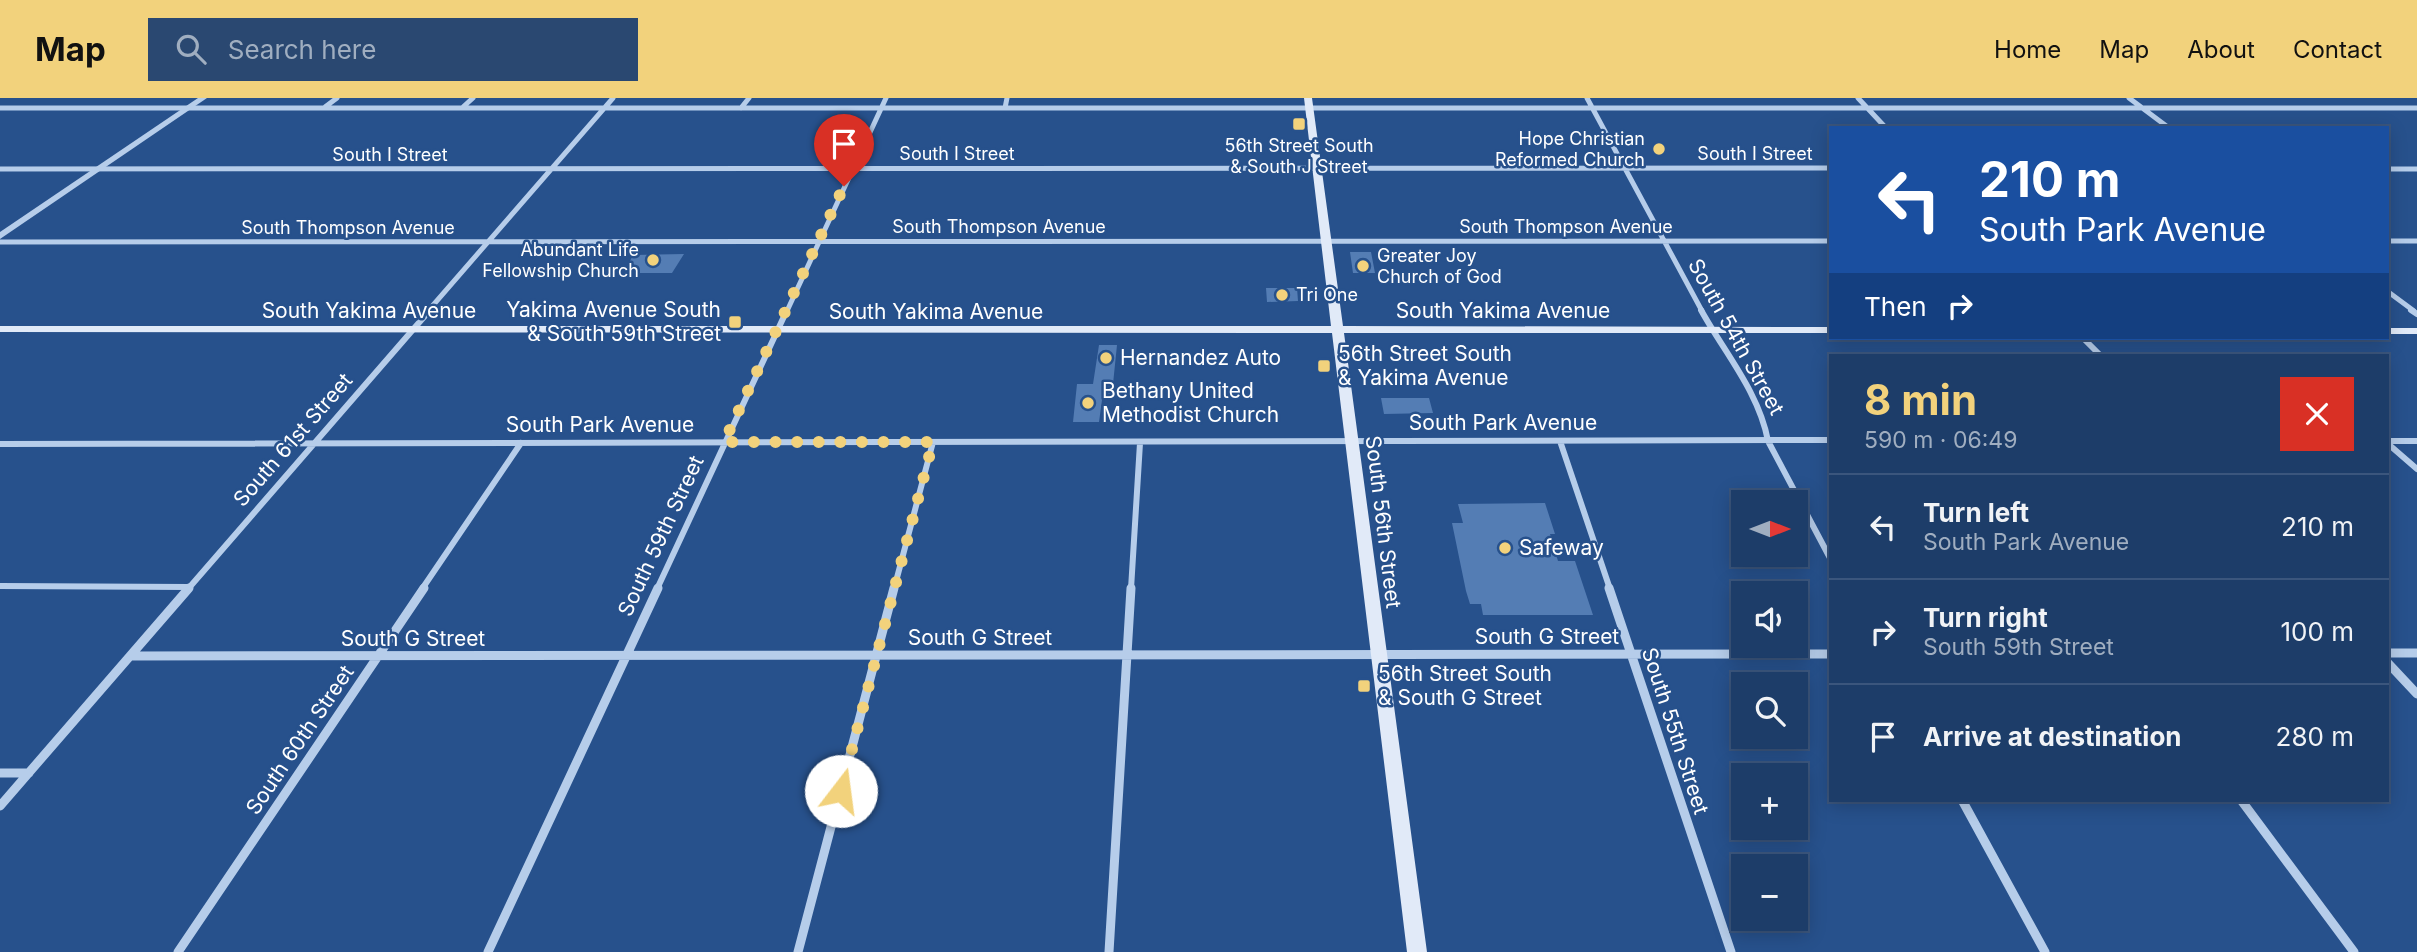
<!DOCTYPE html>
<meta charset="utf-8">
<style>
body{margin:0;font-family:Inter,sans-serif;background:#2a4871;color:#f1f3f6;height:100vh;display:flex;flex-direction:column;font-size:26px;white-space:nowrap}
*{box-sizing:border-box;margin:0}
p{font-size:23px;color:#a0aec0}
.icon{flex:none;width:38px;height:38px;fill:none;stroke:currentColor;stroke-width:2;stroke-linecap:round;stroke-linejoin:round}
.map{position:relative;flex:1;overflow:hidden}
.panel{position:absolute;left:1829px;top:256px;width:560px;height:448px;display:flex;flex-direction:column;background:#1d3d69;border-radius:0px;box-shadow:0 4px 18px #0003,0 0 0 2px #3b567d}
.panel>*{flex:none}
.top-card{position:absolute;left:1829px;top:28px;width:560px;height:214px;border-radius:0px;box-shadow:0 4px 18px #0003,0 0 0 2px #3b567d;background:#1a4fa0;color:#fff;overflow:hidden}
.needle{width:46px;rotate:90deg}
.controls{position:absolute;left:1731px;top:392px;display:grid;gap:14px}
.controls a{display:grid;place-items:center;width:77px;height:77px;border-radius:0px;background:#1d3d69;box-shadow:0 4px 18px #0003,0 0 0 2px #3b567d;font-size:35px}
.pin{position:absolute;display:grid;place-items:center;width:60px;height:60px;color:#fff;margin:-72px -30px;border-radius:50% 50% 50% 0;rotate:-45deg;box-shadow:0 0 7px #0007}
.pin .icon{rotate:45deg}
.me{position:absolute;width:77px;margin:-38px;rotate:15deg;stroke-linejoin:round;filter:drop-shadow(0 0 5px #0008)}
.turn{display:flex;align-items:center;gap:24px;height:147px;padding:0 35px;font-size:32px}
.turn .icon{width:91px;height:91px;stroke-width:2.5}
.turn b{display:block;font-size:49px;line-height:60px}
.then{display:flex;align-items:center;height:66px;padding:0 35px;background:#0003;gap:14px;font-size:26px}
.round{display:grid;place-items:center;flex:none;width:74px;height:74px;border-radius:0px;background:#2a4871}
.headline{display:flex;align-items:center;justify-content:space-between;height:119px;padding:0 35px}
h1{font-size:42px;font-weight:700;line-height:52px;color:#f2d27c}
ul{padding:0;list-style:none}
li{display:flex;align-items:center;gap:21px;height:105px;padding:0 35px;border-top:2px solid #3b567d}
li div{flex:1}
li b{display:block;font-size:26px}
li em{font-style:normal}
header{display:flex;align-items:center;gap:42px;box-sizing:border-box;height:98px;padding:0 35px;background:#f2d27c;color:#111}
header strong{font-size:33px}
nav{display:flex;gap:38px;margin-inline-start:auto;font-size:24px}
.search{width:490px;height:63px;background:#2a4871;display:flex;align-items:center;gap:18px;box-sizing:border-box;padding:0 24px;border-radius:0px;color:#a0aec0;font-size:26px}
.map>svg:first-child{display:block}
.building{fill:#547db4}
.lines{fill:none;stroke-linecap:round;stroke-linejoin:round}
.minor-far2{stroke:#b6cdea;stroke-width:5}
.minor-far1{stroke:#b6cdea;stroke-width:6}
.minor{stroke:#b6cdea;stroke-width:9}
.tertiary{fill:#b6cdea;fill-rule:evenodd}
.secondary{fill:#e1eaf8;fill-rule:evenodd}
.route{stroke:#f2d27c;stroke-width:12;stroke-dasharray:0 21.6}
.poi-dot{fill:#f2d27c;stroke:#27518c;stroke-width:2.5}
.labels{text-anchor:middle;stroke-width:5;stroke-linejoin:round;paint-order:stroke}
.far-poi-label{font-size:18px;fill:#fff;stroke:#27518c;text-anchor:end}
.far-street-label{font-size:18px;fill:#fff;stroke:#27518c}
.poi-label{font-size:21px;fill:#fff;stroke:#27518c;text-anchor:start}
.street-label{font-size:21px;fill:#fff;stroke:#27518c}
</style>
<header>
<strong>Map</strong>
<div class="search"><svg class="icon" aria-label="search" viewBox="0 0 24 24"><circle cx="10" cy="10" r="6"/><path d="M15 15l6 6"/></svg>Search here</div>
<nav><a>Home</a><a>Map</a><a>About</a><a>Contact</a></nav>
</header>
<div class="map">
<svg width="2417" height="854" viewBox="0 0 2417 854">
<rect width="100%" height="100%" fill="#27518c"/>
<path class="building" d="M 1350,154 L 1371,154 L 1375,175 L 1353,175 Z
M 684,156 L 672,175 L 624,175 L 633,157 Z
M 1266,190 L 1297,190 L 1298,203 L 1267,204 Z
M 1099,247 L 1117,247 L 1113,286 L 1116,286 L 1115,297 L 1111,297 L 1110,302 L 1102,302 L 1099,324 L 1073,324 L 1077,286 L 1093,286 Z
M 1381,300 L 1429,300 L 1433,315 L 1384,316 Z
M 1545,405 L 1555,436 L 1550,436 L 1558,463 L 1575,463 L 1593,517 L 1483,517 L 1481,506 L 1470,506 L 1466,493 L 1452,425 L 1463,425 L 1458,406 Z"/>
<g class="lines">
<path class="minor-far2" d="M 1587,0 L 1702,213
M 1858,0 L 1886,30
M 2129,0 L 2169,30
M 325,9 L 337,0
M 463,9 L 473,0
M 0,10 L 2417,10
M 741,10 L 749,0
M 1005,10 L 1007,0
M 0,71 L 1830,70
M 2387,71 L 2417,71
M 2387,143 L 2417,143
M 0,144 L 1830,143
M 2387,193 L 2414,213
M 428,213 L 613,0
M 787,213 L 886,0"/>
<path class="minor-far1" d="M 1701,212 C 1724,254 1759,294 1768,343 L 1830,460
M 2411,212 L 2417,216
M 2083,240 L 2100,257
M 1560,343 L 1610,491
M 2387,343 L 2417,343
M 2387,345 L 2417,371
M 0,346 L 1830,342
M 0,488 L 189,489
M 188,491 L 430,212
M 422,491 L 521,345
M 657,491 L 787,212
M 894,491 L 933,344
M 1131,491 L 1140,345"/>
<path class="minor" d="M 1609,490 L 1731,854
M 2387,555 L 2417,555
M 130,558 L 1830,556
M 2387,564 L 2417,596
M 0,675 L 29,675
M 1962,702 L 2045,854
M 2241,702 L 2354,854
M 0,708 L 189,490
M 178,854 L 424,490
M 488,854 L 658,490
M 798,854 L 894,490
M 1109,854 L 1131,490"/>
<path class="tertiary" d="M 198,0 L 207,0 L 0,141 L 0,134 Z"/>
<path class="secondary" d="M 1304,0 L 1312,0 L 1343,228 L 1830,229 L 1830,235 L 1344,235 L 1427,854 L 1407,854 L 1332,235 L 0,234 L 0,228 L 1331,228 Z
M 2387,230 L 2417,230 L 2417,236 L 2387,236 Z"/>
</g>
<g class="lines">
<path class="route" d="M 841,693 L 933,344 L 724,344 L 844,88"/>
</g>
<g class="poi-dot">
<rect x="1292" y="19" width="14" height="14" rx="3.5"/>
<circle cx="1659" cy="51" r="7"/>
<circle cx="653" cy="162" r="7"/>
<circle cx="1363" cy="168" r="7"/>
<circle cx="1282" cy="197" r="7"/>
<rect x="728" y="217" width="14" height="14" rx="3.5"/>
<circle cx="1106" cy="260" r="7"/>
<rect x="1317" y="261" width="14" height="14" rx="3.5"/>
<circle cx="1088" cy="305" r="7"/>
<circle cx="1505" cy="450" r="7"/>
<rect x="1357" y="581" width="14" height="14" rx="3.5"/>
</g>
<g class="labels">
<g class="far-poi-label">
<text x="1645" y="47">Hope Christian<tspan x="1645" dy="21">Reformed Church</tspan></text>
<text x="1299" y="54" text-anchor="middle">56th Street South<tspan x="1299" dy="21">&amp; South J Street</tspan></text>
<text x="639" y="158">Abundant Life<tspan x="639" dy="21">Fellowship Church</tspan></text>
<text x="1377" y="164" text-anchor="start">Greater Joy<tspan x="1377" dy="21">Church of God</tspan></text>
<text x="1296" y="203" text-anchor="start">Tri One</text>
</g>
<g class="far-street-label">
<text x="957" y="62">South I Street</text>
<text x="1755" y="62">South I Street</text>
<text x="390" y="63">South I Street</text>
<text x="999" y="135">South Thompson Avenue</text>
<text x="1566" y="135">South Thompson Avenue</text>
<text x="348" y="136">South Thompson Avenue</text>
</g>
<g class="poi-label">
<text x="721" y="219" text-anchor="end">Yakima Avenue South<tspan x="721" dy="24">&amp; South 59th Street</tspan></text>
<text x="1338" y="263">56th Street South<tspan x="1338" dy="24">&amp; Yakima Avenue</tspan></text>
<text x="1120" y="267">Hernandez Auto</text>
<text x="1102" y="300">Bethany United<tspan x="1102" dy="24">Methodist Church</tspan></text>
<text x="1519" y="457">Safeway</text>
<text x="1378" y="583">56th Street South<tspan x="1378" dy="24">&amp; South G Street</tspan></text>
</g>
<g class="street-label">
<text x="369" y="220">South Yakima Avenue</text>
<text x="1503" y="220">South Yakima Avenue</text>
<text x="936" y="221">South Yakima Avenue</text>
<text transform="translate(1736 239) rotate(61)" y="7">South 54th Street</text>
<text x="1503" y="332">South Park Avenue</text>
<text x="600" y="334">South Park Avenue</text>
<text transform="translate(293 342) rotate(-49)" y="7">South 61st Street</text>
<text transform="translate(1383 424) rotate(83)" y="7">South 56th Street</text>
<text transform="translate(661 438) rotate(-65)" y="7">South 59th Street</text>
<text x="1547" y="546">South G Street</text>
<text x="980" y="547">South G Street</text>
<text x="413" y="548">South G Street</text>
<text transform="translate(1675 633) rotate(72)" y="7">South 55th Street</text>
<text transform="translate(300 642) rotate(-56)" y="7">South 60th Street</text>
</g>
</g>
</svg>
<div class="controls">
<a><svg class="needle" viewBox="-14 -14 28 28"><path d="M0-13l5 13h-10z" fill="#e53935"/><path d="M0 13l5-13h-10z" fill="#a0aec0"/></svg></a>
<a><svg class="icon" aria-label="sound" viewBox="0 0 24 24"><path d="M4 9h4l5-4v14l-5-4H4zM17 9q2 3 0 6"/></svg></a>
<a><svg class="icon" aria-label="search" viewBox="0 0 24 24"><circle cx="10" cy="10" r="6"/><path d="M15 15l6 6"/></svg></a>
<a>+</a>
<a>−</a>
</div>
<div class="pin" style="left:844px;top:88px;background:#d93025"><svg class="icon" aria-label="arrive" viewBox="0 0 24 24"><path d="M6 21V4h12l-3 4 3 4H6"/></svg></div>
<svg class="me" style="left:841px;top:693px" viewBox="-20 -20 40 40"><circle r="19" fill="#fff"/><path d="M0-13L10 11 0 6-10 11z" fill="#f2d27c"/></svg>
<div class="top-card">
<div class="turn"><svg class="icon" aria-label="left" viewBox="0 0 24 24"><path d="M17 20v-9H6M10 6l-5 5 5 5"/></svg><div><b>210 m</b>South Park Avenue</div></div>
<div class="then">Then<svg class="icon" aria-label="right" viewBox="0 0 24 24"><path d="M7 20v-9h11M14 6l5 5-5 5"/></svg></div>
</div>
<section class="panel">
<div class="headline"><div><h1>8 min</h1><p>590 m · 06:49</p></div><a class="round" style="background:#d93025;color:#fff"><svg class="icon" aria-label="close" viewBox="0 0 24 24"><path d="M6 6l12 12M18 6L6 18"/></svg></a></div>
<ul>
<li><svg class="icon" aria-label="left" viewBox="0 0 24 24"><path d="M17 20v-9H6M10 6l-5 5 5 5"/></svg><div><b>Turn left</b><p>South Park Avenue</p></div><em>210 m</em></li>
<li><svg class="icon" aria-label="right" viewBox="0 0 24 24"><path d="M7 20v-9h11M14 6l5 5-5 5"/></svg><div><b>Turn right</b><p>South 59th Street</p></div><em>100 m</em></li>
<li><svg class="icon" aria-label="arrive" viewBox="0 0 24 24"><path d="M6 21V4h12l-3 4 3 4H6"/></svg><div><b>Arrive at destination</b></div><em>280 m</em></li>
</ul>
</section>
</div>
